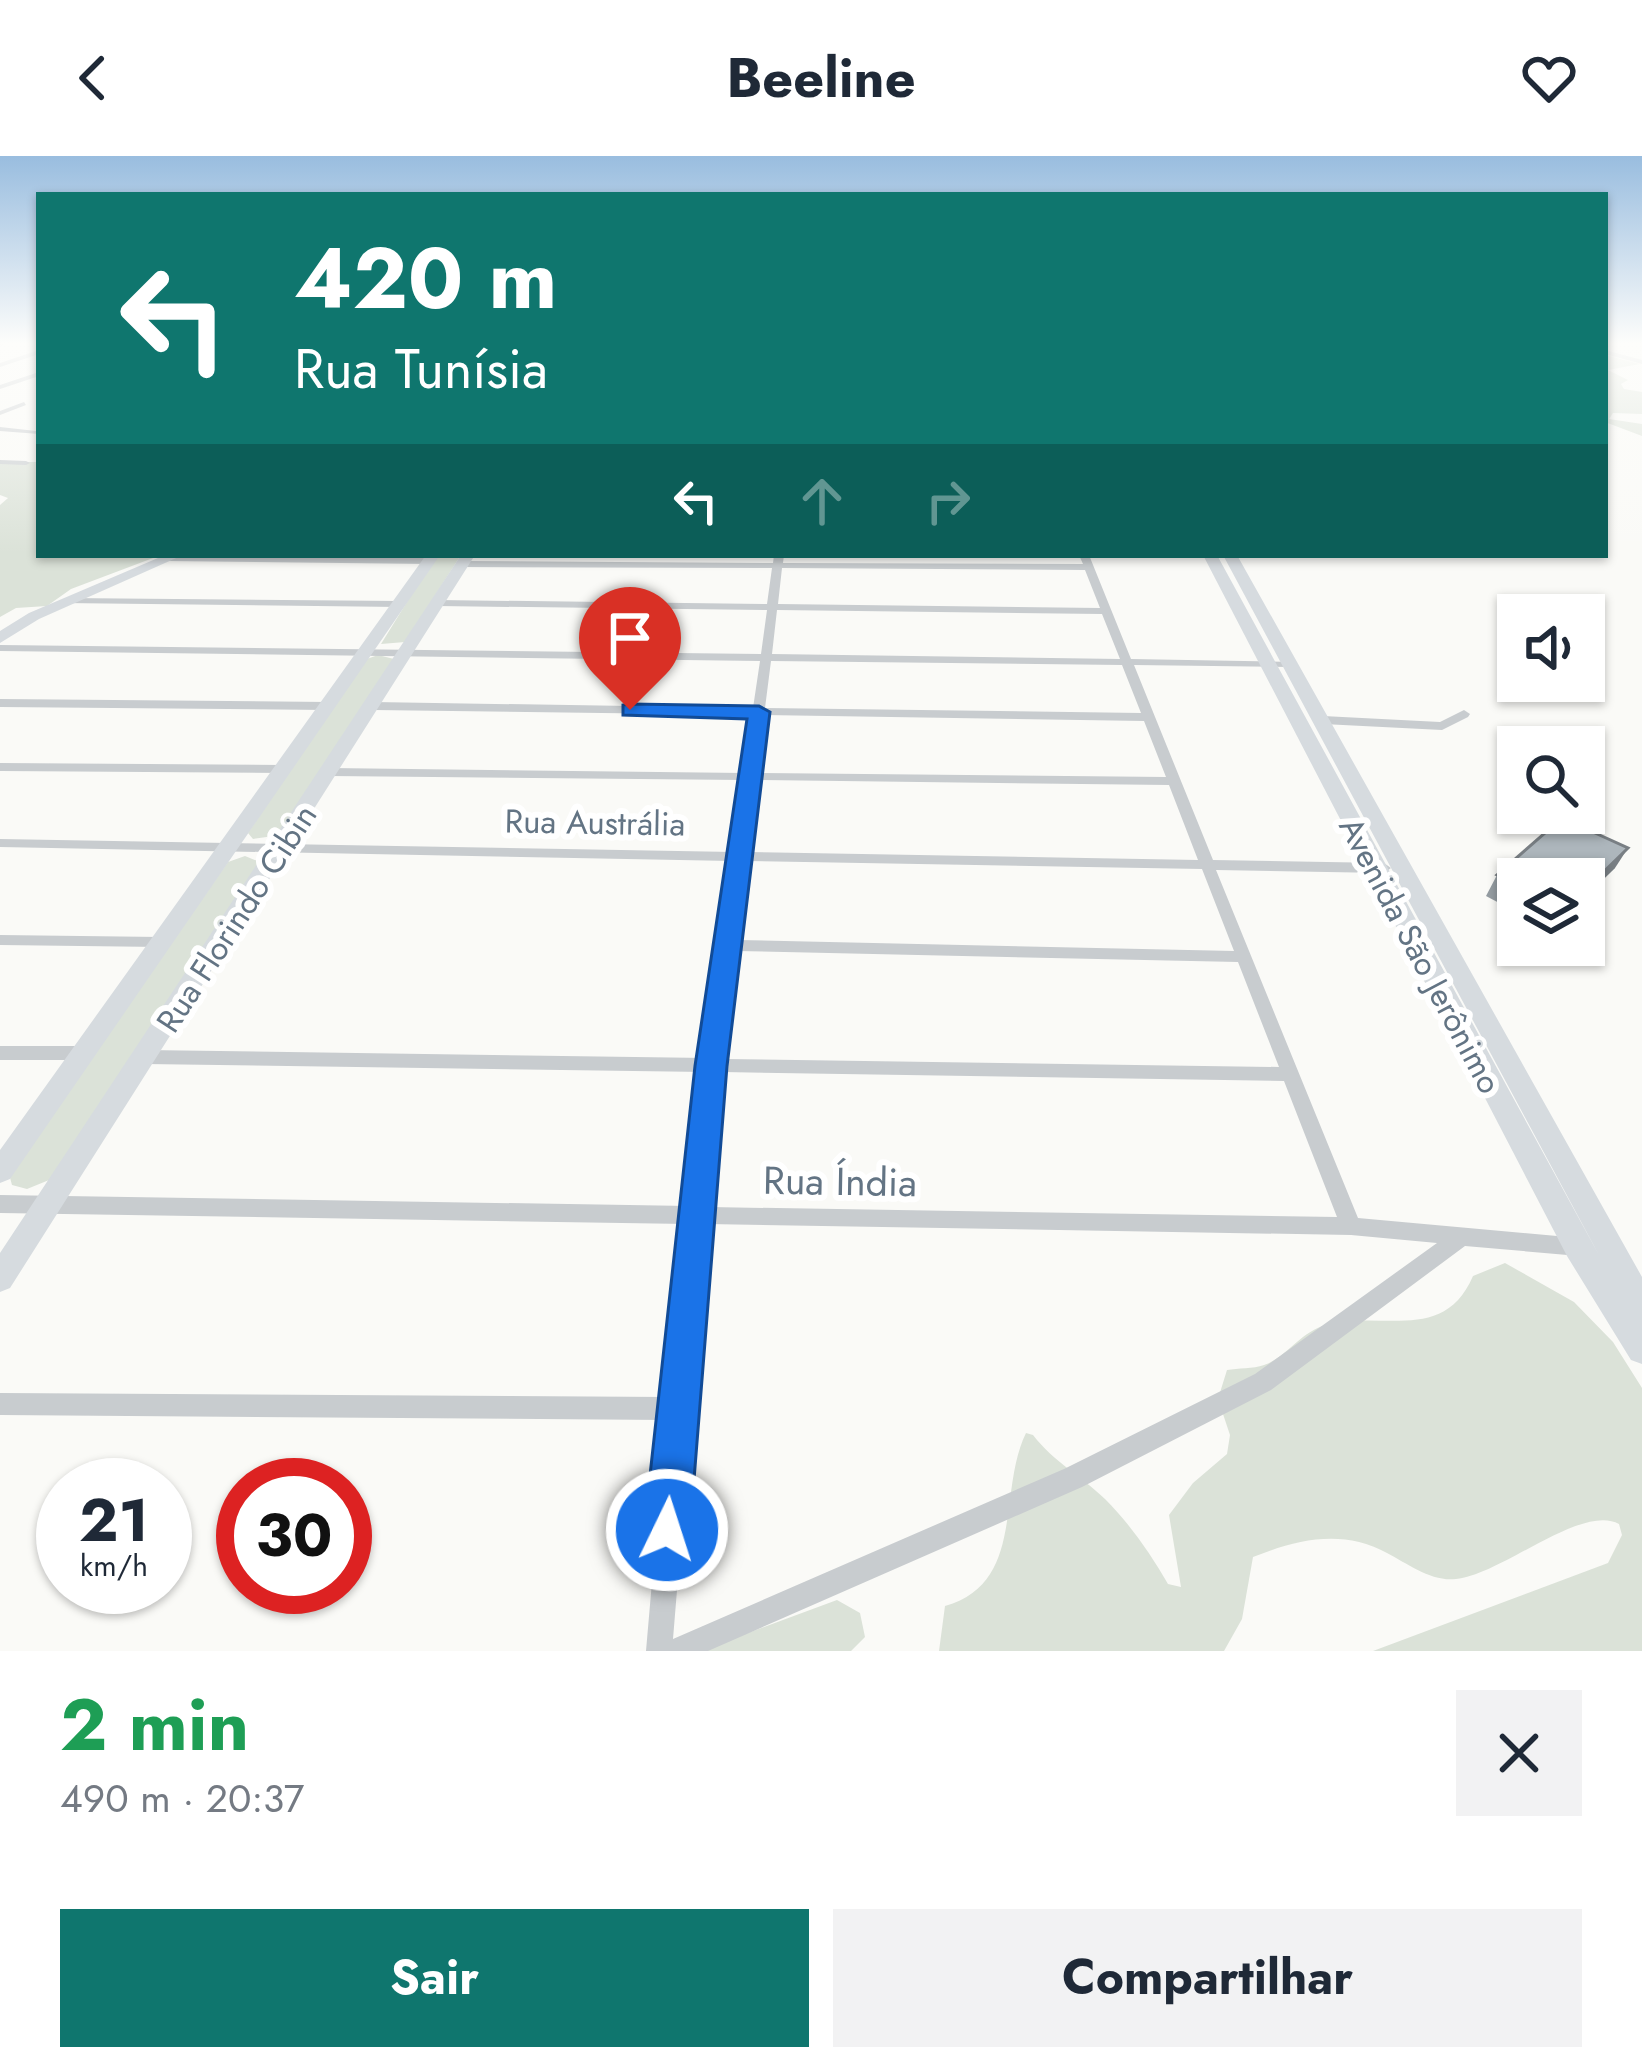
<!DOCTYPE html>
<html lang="pt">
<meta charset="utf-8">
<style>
body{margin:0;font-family:Jost,sans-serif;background:#f2f2f3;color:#1f2937;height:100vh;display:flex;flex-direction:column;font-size:45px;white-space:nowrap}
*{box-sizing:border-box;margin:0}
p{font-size:39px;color:#747a83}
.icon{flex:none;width:66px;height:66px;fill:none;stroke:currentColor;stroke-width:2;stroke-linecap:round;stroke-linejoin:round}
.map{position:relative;height:1495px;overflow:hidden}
.sheet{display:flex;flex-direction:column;background:#fff;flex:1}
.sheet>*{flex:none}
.top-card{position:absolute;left:36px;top:36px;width:1572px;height:366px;border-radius:0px;box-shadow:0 3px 9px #0004;background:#0f766e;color:#fff;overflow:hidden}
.buttons{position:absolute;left:1497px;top:438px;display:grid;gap:24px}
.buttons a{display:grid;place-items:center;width:108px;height:108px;border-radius:0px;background:#fff;box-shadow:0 3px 9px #0004;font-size:60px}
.speed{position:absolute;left:36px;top:1302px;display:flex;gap:24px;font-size:60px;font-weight:700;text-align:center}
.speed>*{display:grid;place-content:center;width:156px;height:156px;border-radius:50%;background:#fff;box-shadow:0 3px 9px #0004;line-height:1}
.speed small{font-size:30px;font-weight:400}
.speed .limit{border:18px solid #d22;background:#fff;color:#111}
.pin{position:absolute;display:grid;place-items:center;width:102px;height:102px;color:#fff;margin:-123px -51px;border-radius:50% 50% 50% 0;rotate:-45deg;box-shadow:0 0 12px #0007}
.pin .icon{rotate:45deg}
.me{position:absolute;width:132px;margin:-66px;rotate:4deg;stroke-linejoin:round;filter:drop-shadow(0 0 9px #0008)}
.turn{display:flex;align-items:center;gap:42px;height:252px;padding:0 60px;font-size:54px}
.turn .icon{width:156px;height:156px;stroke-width:2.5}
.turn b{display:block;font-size:84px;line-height:102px}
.lanes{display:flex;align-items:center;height:114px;padding:0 60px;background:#0003;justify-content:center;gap:60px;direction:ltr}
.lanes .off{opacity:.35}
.round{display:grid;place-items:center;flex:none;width:126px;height:126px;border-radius:0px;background:#f2f2f3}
.headline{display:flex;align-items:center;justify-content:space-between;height:204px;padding:0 60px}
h1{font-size:72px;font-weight:700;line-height:90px;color:#1e9e55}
.primary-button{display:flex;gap:24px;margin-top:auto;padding:24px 60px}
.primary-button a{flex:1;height:138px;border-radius:0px;background:#0f766e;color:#fff;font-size:48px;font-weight:700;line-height:138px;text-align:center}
.primary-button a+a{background:#f2f2f3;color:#1f2937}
header{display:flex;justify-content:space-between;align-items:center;height:156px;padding:0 60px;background:#fff;font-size:54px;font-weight:700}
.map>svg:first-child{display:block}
.green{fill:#dbe2d8}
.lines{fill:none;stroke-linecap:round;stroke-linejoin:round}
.street{fill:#c8cccf;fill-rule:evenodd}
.secondary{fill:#d6dbdf;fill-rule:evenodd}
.wall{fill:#959da2}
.shaded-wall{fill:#797f84}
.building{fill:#adb6bc;stroke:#797f84;stroke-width:3}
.route{fill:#1a73e8;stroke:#114b97;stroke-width:3}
.labels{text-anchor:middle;stroke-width:12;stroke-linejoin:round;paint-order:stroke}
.street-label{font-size:33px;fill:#637484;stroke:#fff}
.near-street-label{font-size:39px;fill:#637484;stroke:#fff}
</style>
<header><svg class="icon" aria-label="back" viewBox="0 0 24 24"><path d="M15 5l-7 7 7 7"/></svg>Beeline<svg class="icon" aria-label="heart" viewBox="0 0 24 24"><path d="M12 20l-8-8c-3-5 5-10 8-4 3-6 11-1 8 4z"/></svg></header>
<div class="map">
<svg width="1642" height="1495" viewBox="0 0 1642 1495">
<rect width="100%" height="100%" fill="#fafaf7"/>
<path class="green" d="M 1605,199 L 1640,208 L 1608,214 L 1628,224 L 1621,228 L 1624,233 L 1642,236 L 1642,258 L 1613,257 L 1609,263 L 1642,268 L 1642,280 L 1605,266 Z
M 0,306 L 39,306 L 39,399 L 161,399 L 71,433 L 47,450 L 16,452 L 0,461 L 0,349 L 8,342 L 0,339 Z
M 436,399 L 461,399 L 405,486 L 381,488 Z
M 378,499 L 394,503 L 281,679 L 253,683 L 248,677 L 364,504 Z
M 245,700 L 260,706 L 54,1022 L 27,1033 L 12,1029 L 9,1018 L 228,706 Z
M 1505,1107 L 1574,1146 L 1613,1186 L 1642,1232 L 1642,1495 L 1373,1495 L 1608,1407 L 1622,1379 L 1619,1368 C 1582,1347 1501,1419 1456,1423 C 1432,1426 1408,1408 1387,1397 C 1343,1373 1298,1383 1253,1401 L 1242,1463 L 1224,1495 L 939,1495 L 945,1450 C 1026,1427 997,1336 1026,1277 L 1033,1279 C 1054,1306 1081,1320 1105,1343 C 1130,1368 1150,1397 1168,1428 L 1181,1431 L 1169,1359 L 1193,1327 L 1227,1298 L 1230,1279 L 1218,1243 L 1227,1214 C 1238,1212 1253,1213 1264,1209 C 1287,1201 1300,1176 1326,1169 C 1381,1154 1444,1188 1473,1120 Z
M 837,1444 L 860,1457 L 865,1481 L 851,1495 L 699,1495 Z"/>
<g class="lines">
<path class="street" d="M 0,188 L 4,188 L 0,191 Z
M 39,194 L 39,198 L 0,211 L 0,207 Z
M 1605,194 L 1642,204 L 1642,208 L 1605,198 Z
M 39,216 L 39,220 L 0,233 L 0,229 Z
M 24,246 L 26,249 L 0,259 L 0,255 Z
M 0,271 L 36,275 L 39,278 L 0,275 Z
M 0,304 L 26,305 L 30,307 L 26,309 L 0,308 Z
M 774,399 L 784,399 L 783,407 L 1083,408 L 1079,399 L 1089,399 L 1131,503 L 1295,506 L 1297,508 L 1291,511 L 1134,509 L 1213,704 L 1384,707 L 1391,712 L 1384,717 L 1216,714 L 1358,1062 L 1579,1082 L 1586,1084 L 1589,1091 L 1586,1098 L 1579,1100 L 1465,1090 L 1271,1234 L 1082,1331 L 708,1495 L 646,1495 L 666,1264 L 0,1259 L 0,1237 L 668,1241 L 687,1068 L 0,1057 L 0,1039 L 689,1050 L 705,916 L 145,908 L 139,906 L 136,901 L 139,896 L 145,894 L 707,902 L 732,705 L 0,691 L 0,683 L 734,696 L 743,624 L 330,620 L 324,616 L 330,612 L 744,617 L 752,559 L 374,554 L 368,550 L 374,546 L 753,552 L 760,505 L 0,495 L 0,489 L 761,498 L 767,454 L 438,450 L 433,447 L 438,444 L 767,448 L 772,412 L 462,411 L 457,408 L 462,405 L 773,407 ZM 782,412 L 1085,414 L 1100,452 L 778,448 ZM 777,454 L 1102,458 L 1120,503 L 772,498 ZM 771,505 L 1122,509 L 1141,557 L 765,552 ZM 764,559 L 1144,565 L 1166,621 L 757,617 ZM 756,624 L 1169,629 L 1198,704 L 748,696 ZM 747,705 L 1202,713 L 1234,795 L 738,784 ZM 736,795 L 1238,806 L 1279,911 L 724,903 ZM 723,916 L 1284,925 L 1337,1061 L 709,1051 ZM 707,1068 L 1351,1079 L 1437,1087 L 1255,1218 L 1064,1313 L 673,1483 Z
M 168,400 L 429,402 L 434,405 L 429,408 L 165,405 L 165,401 Z
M 67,442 L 399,445 L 404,448 L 399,451 L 63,447 L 62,445 Z
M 0,543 L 327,546 L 333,550 L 327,554 L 0,551 Z
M 1464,554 L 1470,558 L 1468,561 L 1442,574 L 1323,568 L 1317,564 L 1323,560 L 1440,566 Z
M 0,607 L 282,609 L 288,613 L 282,617 L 0,615 Z
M 0,779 L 161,781 L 169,786 L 161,791 L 0,789 Z
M 0,890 L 83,890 L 89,892 L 92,897 L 89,902 L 83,904 L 0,904 Z"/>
<path class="secondary" d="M 165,399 L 183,399 L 39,463 L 0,487 L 0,475 L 29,457 Z
M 426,399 L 440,399 L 10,1023 L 0,1027 L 0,994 Z
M 461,399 L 475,399 L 10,1132 L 0,1136 L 0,1097 Z
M 1203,399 L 1217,399 L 1600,1101 L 1223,399 L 1237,399 L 1642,1121 L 1642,1208 L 1631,1204 L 1567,1100 Z"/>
</g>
<path class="wall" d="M 1615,712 L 1584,742 L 1584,723 L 1518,723 L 1518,757 L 1486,740 L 1497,719 Z"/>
<path class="shaded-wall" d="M 1628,692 L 1615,712 L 1584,742 L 1584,735 Z"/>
<path class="building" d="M 1562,662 L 1628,692 L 1584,735 L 1584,723 L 1518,723 L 1518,729 L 1497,719 Z"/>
<linearGradient id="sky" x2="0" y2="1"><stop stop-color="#99bddf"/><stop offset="0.47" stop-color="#fdfdfb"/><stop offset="1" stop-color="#fdfdfb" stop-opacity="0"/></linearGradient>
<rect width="1642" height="398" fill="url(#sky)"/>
<path class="route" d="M 630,548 L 759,550 L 770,556 L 727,910 L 690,1374 L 683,1390 L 667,1397 L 651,1390 L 644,1374 L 695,910 L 747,563 L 623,559 L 623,549 Z"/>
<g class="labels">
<g class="street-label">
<text transform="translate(595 666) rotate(1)" y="12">Rua Austrália</text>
<text transform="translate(236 762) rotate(-57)" y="12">Rua Florindo Cibin</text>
<text transform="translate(1421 799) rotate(62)" y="12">Avenida São Jerônimo</text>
</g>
<g class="near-street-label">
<text transform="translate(840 1025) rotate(1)" y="14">Rua Índia</text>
</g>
</g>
</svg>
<div class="buttons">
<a><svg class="icon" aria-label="sound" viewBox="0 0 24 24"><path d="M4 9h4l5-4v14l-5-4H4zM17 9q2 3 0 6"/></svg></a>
<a><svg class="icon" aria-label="search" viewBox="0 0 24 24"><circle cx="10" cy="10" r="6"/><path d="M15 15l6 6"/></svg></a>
<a><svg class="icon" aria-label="layers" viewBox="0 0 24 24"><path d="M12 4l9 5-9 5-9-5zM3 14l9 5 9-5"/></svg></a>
</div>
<div class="speed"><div>21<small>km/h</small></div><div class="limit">30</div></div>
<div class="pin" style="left:630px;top:554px;background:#d93025"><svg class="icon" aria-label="arrive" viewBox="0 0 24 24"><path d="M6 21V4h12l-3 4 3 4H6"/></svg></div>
<svg class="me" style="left:667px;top:1374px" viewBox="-20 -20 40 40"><circle r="17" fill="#1a73e8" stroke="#fff" stroke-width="3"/><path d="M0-11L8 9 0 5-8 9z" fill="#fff"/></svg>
<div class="top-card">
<div class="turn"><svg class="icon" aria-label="left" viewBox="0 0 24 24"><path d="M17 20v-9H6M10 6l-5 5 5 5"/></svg><div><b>420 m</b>Rua Tunísia</div></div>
<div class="lanes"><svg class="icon" aria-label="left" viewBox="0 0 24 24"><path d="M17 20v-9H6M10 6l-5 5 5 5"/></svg><svg class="icon off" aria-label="ahead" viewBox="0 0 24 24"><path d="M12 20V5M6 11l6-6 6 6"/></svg><svg class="icon off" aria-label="right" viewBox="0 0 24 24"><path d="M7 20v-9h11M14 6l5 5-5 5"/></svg></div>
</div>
</div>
<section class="sheet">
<div class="headline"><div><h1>2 min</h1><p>490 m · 20:37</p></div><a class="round"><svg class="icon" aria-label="close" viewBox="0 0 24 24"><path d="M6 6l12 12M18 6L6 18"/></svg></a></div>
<div class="primary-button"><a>Sair</a><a>Compartilhar</a></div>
</section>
